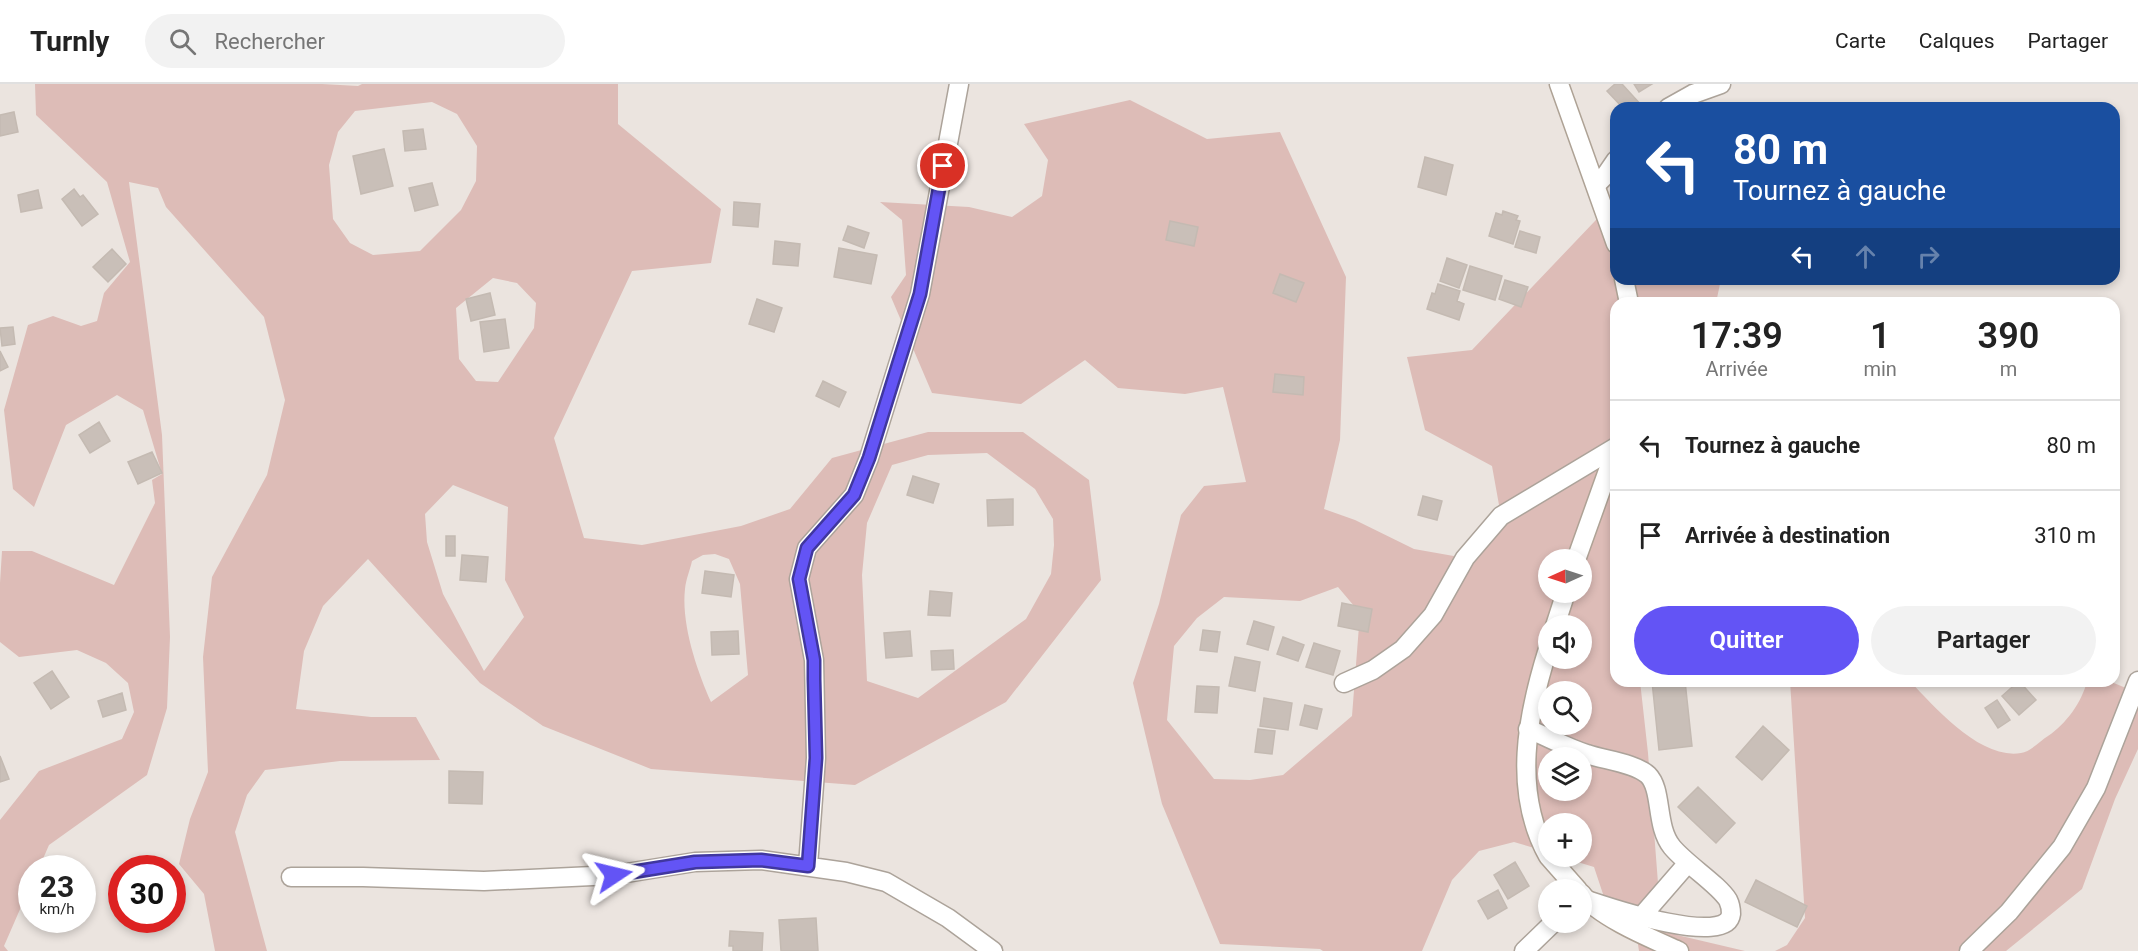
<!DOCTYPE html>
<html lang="fr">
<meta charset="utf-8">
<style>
body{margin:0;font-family:Roboto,sans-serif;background:#f2f2f2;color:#222;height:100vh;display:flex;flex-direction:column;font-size:22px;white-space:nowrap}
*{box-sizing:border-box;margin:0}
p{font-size:20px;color:#767676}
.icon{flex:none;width:33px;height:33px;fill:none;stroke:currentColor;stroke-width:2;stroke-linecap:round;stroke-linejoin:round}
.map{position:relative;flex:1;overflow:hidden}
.drawer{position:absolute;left:1610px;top:213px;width:510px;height:390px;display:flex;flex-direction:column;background:#fff;border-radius:18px;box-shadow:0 3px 9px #0003}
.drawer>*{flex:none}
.banner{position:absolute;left:1610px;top:18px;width:510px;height:183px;border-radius:18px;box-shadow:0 3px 9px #0003;background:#1a4fa0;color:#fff;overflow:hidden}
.needle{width:39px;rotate:267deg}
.controls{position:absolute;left:1538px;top:465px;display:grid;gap:12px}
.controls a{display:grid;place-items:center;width:54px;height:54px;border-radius:50%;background:#fff;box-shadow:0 3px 9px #0003;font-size:30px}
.speed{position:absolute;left:18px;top:771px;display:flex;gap:12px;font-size:30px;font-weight:700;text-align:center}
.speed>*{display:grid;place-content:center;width:78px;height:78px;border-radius:50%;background:#fff;box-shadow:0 3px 9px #0003;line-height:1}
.speed small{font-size:15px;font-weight:400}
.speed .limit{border:9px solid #d22;background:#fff;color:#111}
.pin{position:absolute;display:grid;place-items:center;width:51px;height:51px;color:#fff;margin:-26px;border:3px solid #fff;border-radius:50%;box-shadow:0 2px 6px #0007}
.me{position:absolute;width:66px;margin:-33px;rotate:80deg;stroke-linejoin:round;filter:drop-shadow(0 0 4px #0008)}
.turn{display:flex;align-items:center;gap:21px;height:126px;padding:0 24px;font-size:27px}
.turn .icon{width:78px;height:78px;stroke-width:2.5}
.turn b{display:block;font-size:42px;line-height:51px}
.lanes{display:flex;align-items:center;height:57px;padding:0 24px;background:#0003;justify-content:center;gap:30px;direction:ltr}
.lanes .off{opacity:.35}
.eta{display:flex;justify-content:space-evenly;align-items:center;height:102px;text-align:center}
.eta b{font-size:36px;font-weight:600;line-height:42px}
.primary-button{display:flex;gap:12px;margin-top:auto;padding:12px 24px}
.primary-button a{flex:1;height:69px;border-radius:36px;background:#6354f5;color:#fff;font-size:24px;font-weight:600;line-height:69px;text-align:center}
.primary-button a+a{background:#f2f2f2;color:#222}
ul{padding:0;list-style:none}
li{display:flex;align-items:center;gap:18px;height:90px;padding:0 24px;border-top:2px solid #e0e0e0}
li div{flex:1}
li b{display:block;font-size:22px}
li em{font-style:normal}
header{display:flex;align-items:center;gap:36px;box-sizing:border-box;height:84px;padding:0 30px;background:#fff;border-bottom:2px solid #e0e0e0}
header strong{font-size:28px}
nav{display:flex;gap:33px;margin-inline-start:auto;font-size:21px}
.search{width:420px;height:54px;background:#f2f2f2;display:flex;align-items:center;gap:15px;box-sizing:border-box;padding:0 21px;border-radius:33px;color:#767676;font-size:22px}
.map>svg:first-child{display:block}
.green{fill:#ddbcb7;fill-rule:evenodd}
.building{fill:#c9bfb8;stroke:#c4bab2;stroke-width:1.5}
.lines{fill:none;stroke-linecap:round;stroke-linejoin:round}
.minor-casing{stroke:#aca39a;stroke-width:21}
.secondary-casing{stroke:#aea295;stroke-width:21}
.minor{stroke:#fff;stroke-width:18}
.secondary{stroke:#fff;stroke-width:18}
.route-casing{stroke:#40379f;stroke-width:15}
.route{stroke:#6354f5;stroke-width:10}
</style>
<header>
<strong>Turnly</strong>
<div class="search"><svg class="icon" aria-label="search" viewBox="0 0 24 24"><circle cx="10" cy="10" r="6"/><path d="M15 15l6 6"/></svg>Rechercher</div>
<nav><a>Carte</a><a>Calques</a><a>Partager</a></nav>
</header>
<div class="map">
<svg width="2138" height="867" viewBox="0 0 2138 867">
<rect width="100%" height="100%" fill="#ebe4df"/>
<path class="green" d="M 35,0 L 322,0 L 358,2 L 362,0 L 618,0 L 618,40 L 721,125 L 711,179 L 632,187 L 554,354 L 584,454 L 642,461 L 741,442 L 790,425 L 832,374 L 928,348 L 1023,348 L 1089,396 L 1101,496 L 1006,618 L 855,701 L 651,685 L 543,642 L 480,599 L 368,475 L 323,522 L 304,567 L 296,625 L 371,633 L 416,633 L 440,676 L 340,677 L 265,686 L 247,711 L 235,748 L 267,867 L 215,867 L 204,810 L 179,780 L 190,735 L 208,688 L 203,573 L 212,493 L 267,391 L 285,316 L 264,233 L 166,123 L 158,104 L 129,98 L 162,351 L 170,553 L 167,624 L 147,691 L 49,761 L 39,784 L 32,784 L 31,800 L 4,862 L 8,867 L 0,867 L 0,736 L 39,687 L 122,655 L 134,628 L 128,599 L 106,579 L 77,566 L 19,573 L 0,558 L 0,499 L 2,467 L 32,467 L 114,501 L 155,419 L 152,396 L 162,390 L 143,326 L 117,311 L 66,341 L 34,423 L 13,405 L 4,326 L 28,241 L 53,232 L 81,242 L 97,237 L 104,209 L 130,178 L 107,98 L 36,31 ZM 432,18 L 457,30 L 477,62 L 476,97 L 461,126 L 420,167 L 373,171 L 350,159 L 333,135 L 329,81 L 338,48 L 355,27 ZM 493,194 L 517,199 L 536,219 L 534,244 L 498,298 L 476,297 L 459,275 L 456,224 ZM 987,369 L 1035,405 L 1053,435 L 1054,461 L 1051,490 L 1026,535 L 918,614 L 867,597 L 862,491 L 867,439 L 892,381 L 928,371 ZM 453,401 L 508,423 L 505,496 L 524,533 L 484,587 L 443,510 L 427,458 L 425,430 ZM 715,470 L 729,475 L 740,500 L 748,591 L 711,618 C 697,587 681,540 685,505 C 686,495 690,486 692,477 L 703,471 Z
M 1130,16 L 1207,55 L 1280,48 L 1346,193 L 1340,356 L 1324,425 L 1355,436 L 1414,465 L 1465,474 L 1501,432 L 1492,382 L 1425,346 L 1407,273 L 1472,266 L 1615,116 L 1616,195 L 1721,195 L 1716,219 L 1616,219 L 1616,597 L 1640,597 L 1648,669 L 1661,838 L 1677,851 L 1745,867 L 1639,867 L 1635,841 L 1605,816 L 1594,783 L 1561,773 L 1581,772 L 1581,740 L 1548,740 L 1548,768 L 1514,758 L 1479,767 L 1452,796 L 1422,867 L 1323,867 L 1320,865 L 1220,860 L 1162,720 L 1133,599 L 1159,520 L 1181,431 L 1204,402 L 1246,398 L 1223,303 L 1185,310 L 1118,304 L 1085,276 L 1021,320 L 932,309 L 891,213 L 906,191 L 902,136 L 880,118 L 969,123 L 1012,133 L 1042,112 L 1048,76 L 1024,40 ZM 1548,476 L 1581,476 L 1581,508 L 1548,508 ZM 1338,503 L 1360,529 L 1352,632 L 1283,691 L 1250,696 L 1214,695 L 1167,636 L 1174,562 L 1197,534 L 1224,513 L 1300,517 ZM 1548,542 L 1581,542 L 1581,574 L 1548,574 ZM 1548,608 L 1581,608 L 1581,640 L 1548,640 ZM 1548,674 L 1581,674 L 1581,706 L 1548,706 Z
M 1790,597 L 1910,597 C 1935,624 1981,676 2021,669 C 2030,668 2040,657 2048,652 C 2066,640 2082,618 2087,597 L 2109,597 L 2138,609 L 2138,665 L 2115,715 L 2082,805 L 2006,867 L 1775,867 L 1787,861 L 1805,834 Z"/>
<path class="building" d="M 1615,0 L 1622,0 L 1643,23 L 1623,24 L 1607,7 Z
M 1634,0 L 1652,0 L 1639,8 Z
M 14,28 L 18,48 L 0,52 L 0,31 Z
M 423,45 L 426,65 L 405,67 L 403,47 Z
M 384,65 L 393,102 L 361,110 L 353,72 Z
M 1425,73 L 1453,81 L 1446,111 L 1418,103 Z
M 432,99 L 438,121 L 415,127 L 409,104 Z
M 74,105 L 80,113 L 83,111 L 98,130 L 82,142 L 62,115 Z
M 38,106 L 42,124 L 21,128 L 18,111 Z
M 734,118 L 760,120 L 758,143 L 733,141 Z
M 1503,127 L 1518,132 L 1516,136 L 1520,137 L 1513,160 L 1489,152 L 1496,129 L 1502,131 Z
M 1170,137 L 1198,143 L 1194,162 L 1166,156 Z
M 848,142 L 869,149 L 864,164 L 843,156 Z
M 1520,147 L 1540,153 L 1536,169 L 1515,163 Z
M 775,157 L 800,160 L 798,182 L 773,180 Z
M 839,164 L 877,171 L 871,200 L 834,193 Z
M 112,165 L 126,180 L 108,198 L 93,183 Z
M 1447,174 L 1467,181 L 1459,204 L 1440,197 Z
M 1470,182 L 1502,192 L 1495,216 L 1463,206 Z
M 1280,190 L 1304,199 L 1296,218 L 1273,209 Z
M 1505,196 L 1528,203 L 1521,223 L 1499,215 Z
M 1438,200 L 1460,207 L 1457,217 L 1464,220 L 1459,236 L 1427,225 L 1432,209 L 1435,210 Z
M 490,209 L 495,231 L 471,237 L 466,215 Z
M 757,215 L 782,224 L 774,248 L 749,240 Z
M 505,235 L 509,264 L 484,268 L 480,238 Z
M 13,243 L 15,260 L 2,262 L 0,244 Z
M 0,267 L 8,283 L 0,287 Z
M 1275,290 L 1304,293 L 1303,311 L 1273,308 Z
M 823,297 L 846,308 L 839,323 L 816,312 Z
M 99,338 L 110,357 L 90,369 L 79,351 Z
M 152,368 L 162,389 L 138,400 L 128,378 Z
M 913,392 L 939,400 L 933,419 L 907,411 Z
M 1423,412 L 1442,417 L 1437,436 L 1418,431 Z
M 1013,415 L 1013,441 L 988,442 L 987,416 Z
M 446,452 L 455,452 L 455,472 L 446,472 Z
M 462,471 L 488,473 L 486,498 L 460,496 Z
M 705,487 L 734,491 L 731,513 L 702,509 Z
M 930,507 L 952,509 L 950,532 L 928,531 Z
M 1342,519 L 1372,525 L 1368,548 L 1338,542 Z
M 1254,537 L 1274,543 L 1268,566 L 1247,560 Z
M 1203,546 L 1220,548 L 1217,568 L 1200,566 Z
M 738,547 L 739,570 L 712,571 L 711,548 Z
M 910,547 L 912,572 L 886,574 L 884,549 Z
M 1283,553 L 1304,561 L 1298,577 L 1277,570 Z
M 1314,559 L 1340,567 L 1333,591 L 1306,583 Z
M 953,566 L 954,585 L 932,586 L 931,567 Z
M 1235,573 L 1260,578 L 1255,607 L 1229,602 Z
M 52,587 L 69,613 L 51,625 L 34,599 Z
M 1652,597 L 1685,597 L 1692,662 L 1659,666 Z
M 1980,597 L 1993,597 L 1983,602 Z
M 2019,597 L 2036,616 L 2019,631 L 2002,612 Z
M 1197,602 L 1219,603 L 1217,629 L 1195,628 Z
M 122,609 L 126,626 L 103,633 L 98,617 Z
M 1264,614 L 1292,619 L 1288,646 L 1260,642 Z
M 1997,616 L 2010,636 L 1998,644 L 1985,624 Z
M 1305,621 L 1322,625 L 1317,645 L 1300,641 Z
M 1763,642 L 1789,666 L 1762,696 L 1736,673 Z
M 1258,645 L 1275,647 L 1272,670 L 1255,668 Z
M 0,672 L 9,695 L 0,698 Z
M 449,687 L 483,688 L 482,720 L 449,719 Z
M 1698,703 L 1735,739 L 1716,759 L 1678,723 Z
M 1515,778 L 1529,802 L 1508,815 L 1494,791 Z
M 1756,796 L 1807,822 L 1797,843 L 1745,818 Z
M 1498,806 L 1507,824 L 1488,835 L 1478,817 Z
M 816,834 L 818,867 L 781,867 L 779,836 Z
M 730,847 L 763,849 L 762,867 L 733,867 L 733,862 L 729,862 Z"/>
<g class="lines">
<defs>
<path id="minor" d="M 1668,24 L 1693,10 L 1721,0
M 1596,101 L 1605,92 L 1616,76
M 1344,599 L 1373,586 L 1403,565 L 1433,531 L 1465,474 L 1501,432 L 1616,363
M 1528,645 C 1548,653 1567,664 1587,670 C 1604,676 1635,679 1648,691 C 1663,706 1655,742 1672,763 C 1687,781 1718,800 1728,816 C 1730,820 1731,826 1731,830 C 1727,863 1611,824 1590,817
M 808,782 L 816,674 L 814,576 L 799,495 L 807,464 L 854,411 L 869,374 L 920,210 L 959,0
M 291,793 L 363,793 L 484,797 L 614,791 L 695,778 L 761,776 L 846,788 L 886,798 L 948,834 L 993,867
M 1641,833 L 1687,780
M 1524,867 L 1554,838
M 1969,867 L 2009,828 L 2062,763 L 2096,704 L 2138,597"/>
<path id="secondary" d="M 1559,0 L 1616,160
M 1624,195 L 1629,219
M 1576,476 L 1616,364
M 1555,542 L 1566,508
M 1548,565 C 1527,632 1512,707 1548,772
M 1548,772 L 1578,806
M 1581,809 C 1598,833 1652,855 1679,867"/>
</defs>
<use href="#minor" class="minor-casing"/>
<use href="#secondary" class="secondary-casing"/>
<use href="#minor" class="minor"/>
<use href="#secondary" class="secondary"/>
</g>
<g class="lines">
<defs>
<path id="route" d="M 614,791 L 695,778 L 761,776 L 808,782 L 816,674 L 814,595 L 814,576 L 799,495 L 807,464 L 854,411 L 869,374 L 920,210 L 943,82"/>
</defs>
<use href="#route" class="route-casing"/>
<use href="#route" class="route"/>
</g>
</svg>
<div class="controls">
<a><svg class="needle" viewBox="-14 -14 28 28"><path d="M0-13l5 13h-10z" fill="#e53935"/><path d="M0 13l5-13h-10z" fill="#767676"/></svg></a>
<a><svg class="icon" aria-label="sound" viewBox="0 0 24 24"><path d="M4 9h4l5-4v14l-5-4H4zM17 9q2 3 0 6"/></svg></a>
<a><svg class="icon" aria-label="search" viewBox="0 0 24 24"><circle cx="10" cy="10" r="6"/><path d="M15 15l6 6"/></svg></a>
<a><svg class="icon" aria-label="layers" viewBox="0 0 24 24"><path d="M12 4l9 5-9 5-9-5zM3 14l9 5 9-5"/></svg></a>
<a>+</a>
<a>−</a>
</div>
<div class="speed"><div>23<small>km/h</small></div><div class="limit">30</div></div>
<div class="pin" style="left:943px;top:82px;background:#d93025"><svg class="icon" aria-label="arrive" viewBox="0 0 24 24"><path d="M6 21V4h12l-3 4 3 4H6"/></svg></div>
<svg class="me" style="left:614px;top:791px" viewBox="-20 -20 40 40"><path d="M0-17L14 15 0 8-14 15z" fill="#6354f5" stroke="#fff" stroke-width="4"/></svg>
<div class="banner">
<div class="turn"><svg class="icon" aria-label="left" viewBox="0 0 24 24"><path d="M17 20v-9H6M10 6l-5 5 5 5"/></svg><div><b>80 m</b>Tournez à gauche</div></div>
<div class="lanes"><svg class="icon" aria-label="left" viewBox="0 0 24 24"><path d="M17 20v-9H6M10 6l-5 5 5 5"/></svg><svg class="icon off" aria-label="ahead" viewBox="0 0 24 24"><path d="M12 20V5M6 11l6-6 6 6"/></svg><svg class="icon off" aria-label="right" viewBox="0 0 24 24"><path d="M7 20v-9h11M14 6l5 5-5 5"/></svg></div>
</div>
<section class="drawer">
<div class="eta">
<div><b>17:39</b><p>Arrivée</p></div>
<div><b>1</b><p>min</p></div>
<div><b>390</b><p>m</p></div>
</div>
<ul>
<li><svg class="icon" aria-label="left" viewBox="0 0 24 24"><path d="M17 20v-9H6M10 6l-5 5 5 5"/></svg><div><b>Tournez à gauche</b></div><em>80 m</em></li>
<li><svg class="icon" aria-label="arrive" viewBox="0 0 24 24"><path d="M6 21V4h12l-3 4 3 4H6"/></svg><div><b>Arrivée à destination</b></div><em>310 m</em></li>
</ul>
<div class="primary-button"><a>Quitter</a><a>Partager</a></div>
</section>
</div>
